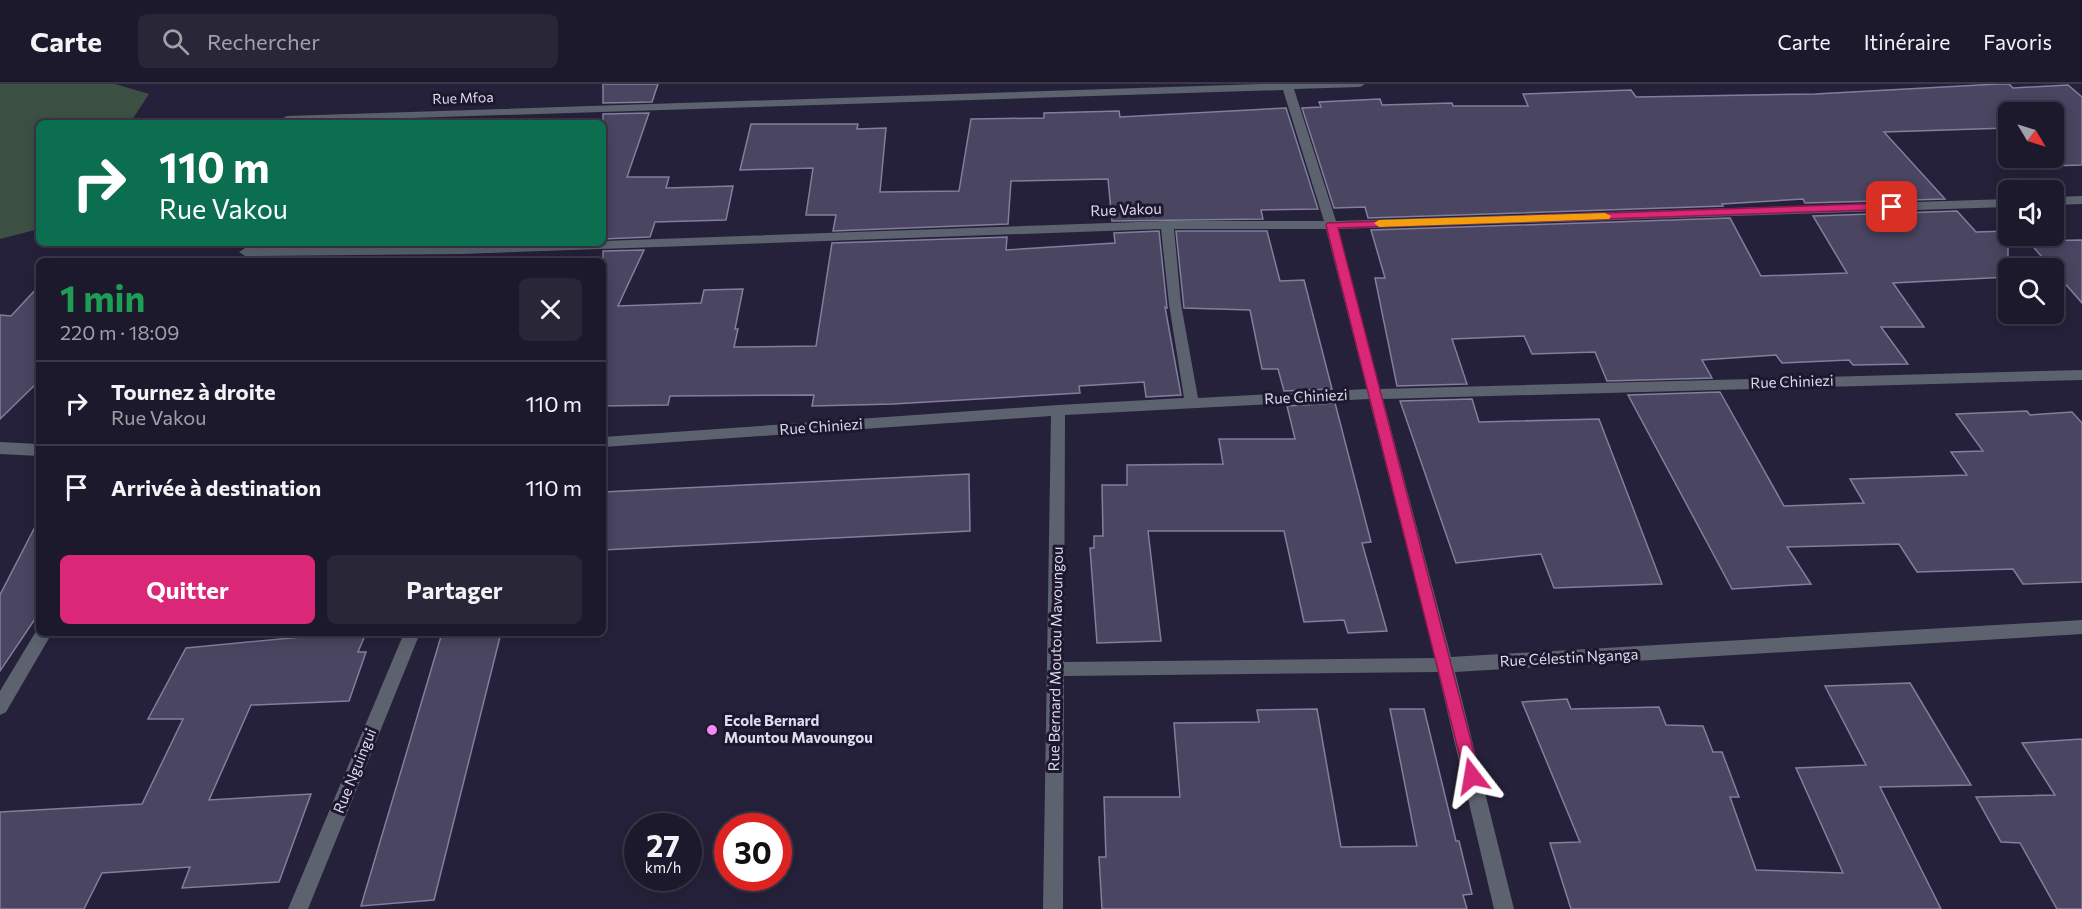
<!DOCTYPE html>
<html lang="fr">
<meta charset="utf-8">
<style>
body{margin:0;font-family:Commissioner,sans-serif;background:#292638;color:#f1f3f6;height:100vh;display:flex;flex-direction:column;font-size:22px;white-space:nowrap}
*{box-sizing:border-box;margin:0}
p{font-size:20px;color:#a0a0a9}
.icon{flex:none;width:33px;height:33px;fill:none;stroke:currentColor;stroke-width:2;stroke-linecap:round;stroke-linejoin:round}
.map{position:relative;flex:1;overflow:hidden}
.sheet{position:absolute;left:36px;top:174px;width:570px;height:378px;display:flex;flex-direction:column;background:#1c192c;border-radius:9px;box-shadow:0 3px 15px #0003,0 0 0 2px #3a3848}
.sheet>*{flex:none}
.hud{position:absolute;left:36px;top:36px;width:570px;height:126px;border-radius:9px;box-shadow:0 3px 15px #0003,0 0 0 2px #3a3848;background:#0b6e4f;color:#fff;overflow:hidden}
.needle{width:39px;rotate:128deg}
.buttons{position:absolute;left:1998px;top:18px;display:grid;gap:12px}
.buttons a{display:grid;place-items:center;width:66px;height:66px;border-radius:9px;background:#1c192c;box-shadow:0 3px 15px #0003,0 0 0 2px #3a3848;font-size:30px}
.speed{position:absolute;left:624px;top:729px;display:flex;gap:12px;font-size:30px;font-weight:700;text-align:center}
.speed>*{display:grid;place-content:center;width:78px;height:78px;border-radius:50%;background:#1c192c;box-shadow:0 3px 15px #0003,0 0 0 2px #3a3848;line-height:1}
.speed small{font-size:15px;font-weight:400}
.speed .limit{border:9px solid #d22;background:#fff;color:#111}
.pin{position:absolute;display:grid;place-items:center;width:51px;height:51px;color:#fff;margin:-26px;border-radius:12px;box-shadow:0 3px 9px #0006}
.me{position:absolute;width:66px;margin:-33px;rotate:346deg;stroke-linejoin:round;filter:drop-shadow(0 0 4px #0008)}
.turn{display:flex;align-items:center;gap:21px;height:126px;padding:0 24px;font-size:27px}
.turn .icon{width:78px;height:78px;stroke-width:2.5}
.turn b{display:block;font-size:42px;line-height:51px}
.round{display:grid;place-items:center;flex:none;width:63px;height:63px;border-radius:9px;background:#292638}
.overview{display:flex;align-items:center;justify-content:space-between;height:102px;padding:0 24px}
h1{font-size:36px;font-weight:700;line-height:45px;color:#1e9e55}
.cta{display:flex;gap:12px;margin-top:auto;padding:12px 24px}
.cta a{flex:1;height:69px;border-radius:9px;background:#db2777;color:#fff;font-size:24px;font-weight:700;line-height:69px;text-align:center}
.cta a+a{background:#292638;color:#f1f3f6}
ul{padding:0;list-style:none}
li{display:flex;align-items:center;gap:18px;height:84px;padding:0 24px;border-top:2px solid #3a3848}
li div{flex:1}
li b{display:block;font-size:22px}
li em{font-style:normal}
header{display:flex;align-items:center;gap:36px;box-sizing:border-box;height:84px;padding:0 30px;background:#1c192c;border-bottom:2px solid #3a3848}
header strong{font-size:28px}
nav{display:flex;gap:33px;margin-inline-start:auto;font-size:21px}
.search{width:420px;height:54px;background:#292638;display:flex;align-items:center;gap:15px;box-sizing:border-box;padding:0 21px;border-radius:9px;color:#a0a0a9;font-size:22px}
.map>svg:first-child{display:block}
.green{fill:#3c5044}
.building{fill:#4a4561;stroke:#837e9d;stroke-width:1.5}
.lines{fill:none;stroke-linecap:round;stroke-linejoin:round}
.street{fill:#5c636f;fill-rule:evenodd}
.route{fill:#db2777;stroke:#8e194d;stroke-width:1.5}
.slow{fill:#f59e0b}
.poi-dot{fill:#f28af3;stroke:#1d1730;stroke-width:2}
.labels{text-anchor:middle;stroke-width:6;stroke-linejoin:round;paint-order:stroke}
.far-street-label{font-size:14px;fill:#dddbec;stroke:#1d1730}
.street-label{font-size:15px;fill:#dddbec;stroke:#1d1730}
.poi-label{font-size:15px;font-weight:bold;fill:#dddbec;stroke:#1d1730;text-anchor:start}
</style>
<header>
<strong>Carte</strong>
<div class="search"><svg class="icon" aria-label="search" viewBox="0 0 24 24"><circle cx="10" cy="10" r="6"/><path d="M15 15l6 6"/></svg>Rechercher</div>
<nav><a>Carte</a><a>Itinéraire</a><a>Favoris</a></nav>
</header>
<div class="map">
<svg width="2082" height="825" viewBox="0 0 2082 825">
<rect width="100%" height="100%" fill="#26213a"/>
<path class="green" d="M 0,0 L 115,0 L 149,10 L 130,39 L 39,39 L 39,145 L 0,155 Z"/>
<path class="building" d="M 603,0 L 658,0 L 652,18 L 603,19 Z
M 1998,0 L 2009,0 L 2013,4 L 2068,1 L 2082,13 L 2082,81 L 2049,82 L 2041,74 L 2054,74 L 2054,28 L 2008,28 L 2008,44 L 1884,48 L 1945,115 L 1805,119 L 1803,115 L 1722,120 L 1723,122 L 1368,134 L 1365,123 L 1334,124 L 1302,24 L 1321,23 L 1319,18 L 1380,15 L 1382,21 L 1452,19 L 1453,22 L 1528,22 L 1523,10 L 1631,6 L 1636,13 L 1815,10 Z
M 1286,24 L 1318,125 L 1261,126 L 1263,135 L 1112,137 L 1108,95 L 1011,97 L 1008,140 L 833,147 L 836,131 L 806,131 L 813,84 L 740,86 L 751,40 L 858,40 L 857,45 L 886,44 L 880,108 L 959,107 L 971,35 L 1044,34 L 1044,29 L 1119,27 L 1120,33 Z
M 649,29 L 627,93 L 669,93 L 666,104 L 733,102 L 726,136 L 655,138 L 650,153 L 603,155 L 603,30 Z
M 1957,127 L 1976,148 L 2008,147 L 2008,193 L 1893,199 L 1924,243 L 1881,243 L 1908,280 L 1853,281 L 1849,276 L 1782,279 L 1776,271 L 1702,276 L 1712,294 L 1607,297 L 1595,268 L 1532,270 L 1524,252 L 1452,255 L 1467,300 L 1397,302 L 1375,194 L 1385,194 L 1371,146 L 1730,134 L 1761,192 L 1847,189 L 1813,132 Z
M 1159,147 L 1167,224 L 1165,223 L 1181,311 L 1146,313 L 1144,298 L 1079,302 L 1080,309 L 893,320 L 812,322 L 814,311 L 670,312 L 668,321 L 603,322 L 603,167 L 644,166 L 618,222 L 701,219 L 704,206 L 743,205 L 735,245 L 738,245 L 734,263 L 816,262 L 832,159 L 1007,153 L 1006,166 L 1115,159 L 1114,149 Z
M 1176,147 L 1267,147 L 1280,197 L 1304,196 L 1332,305 L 1284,307 L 1278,285 L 1262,285 L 1250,226 L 1184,224 Z
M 2082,156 L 2082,219 L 2028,157 Z
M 39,202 L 39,297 L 0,335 L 0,231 L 11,232 Z
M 1720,308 L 1784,422 L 1864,419 L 1850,395 L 1967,391 L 1951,368 L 1983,367 L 1956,330 L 2027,327 L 2030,331 L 2072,328 L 2082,339 L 2082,498 L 2023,500 L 2013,485 L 1917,488 L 1899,460 L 1787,463 L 1811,500 L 1732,505 L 1628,311 Z
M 1472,315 L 1479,338 L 1599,335 L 1662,500 L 1554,504 L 1541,470 L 1456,479 L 1400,317 Z
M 1335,319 L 1371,458 L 1362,459 L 1387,547 L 1348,549 L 1344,536 L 1304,538 L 1284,447 L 1148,447 L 1161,557 L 1097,559 L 1090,464 L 1094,464 L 1094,452 L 1103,452 L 1102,401 L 1127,401 L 1127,381 L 1223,380 L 1219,355 L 1295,355 L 1287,322 Z
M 969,390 L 970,447 L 603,466 L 603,408 Z
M 39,435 L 39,529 L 0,587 L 0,511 Z
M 324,549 L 366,549 L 358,568 L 366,568 L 349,617 L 251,621 L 209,716 L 311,710 L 279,798 L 182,804 L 190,783 L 102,789 L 84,825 L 0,825 L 0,728 L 142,720 L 183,635 L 148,635 L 186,564 L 322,551 Z
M 442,549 L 501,549 L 434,816 L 361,822 Z
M 1910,599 L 1971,701 L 1880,703 L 1941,825 L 1571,825 L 1550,759 L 1580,758 L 1522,618 L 1567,615 L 1571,625 L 1659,623 L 1666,641 L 1703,642 L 1713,668 L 1722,668 L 1739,713 L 1730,713 L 1756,786 L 1843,789 L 1796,684 L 1866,681 L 1825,602 Z
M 1317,625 L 1341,763 L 1417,762 L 1390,625 L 1424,625 L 1456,757 L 1459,757 L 1472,810 L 1463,811 L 1467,825 L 1102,825 L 1099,773 L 1106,773 L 1104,713 L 1180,713 L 1174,639 L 1259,638 L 1257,626 Z
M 2082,655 L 2082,825 L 2057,825 L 2020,759 L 2001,758 L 1976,713 L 2055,711 L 2022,659 Z"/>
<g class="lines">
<path class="street" d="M 1261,0 L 1365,0 L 1360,3 L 1294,5 L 1336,137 L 2008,115 L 2008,123 L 1338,145 L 1380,305 L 2082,286 L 2082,296 L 1383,315 L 1451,573 L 2082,536 L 2082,550 L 1455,588 L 1514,825 L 1494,825 L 1438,588 L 1064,592 L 1063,825 L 1043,825 L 1051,332 L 603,363 L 603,353 L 1058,321 L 1184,314 L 1169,220 L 1161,145 L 460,170 L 245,172 L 239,168 L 245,164 L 603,159 L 603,157 L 1167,137 L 1324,137 L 1283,6 L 287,38 L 281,35 L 287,32 ZM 1174,145 L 1326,145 L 1367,305 L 1198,314 L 1181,220 ZM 1369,315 L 1435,574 L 1064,578 L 1065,331 Z
M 2082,112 L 2082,120 L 2054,121 L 2054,113 Z
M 0,358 L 39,360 L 39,372 L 0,370 Z
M 38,544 L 39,549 L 52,549 L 6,628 L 0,631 L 0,607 Z
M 404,549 L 420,549 L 308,825 L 288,825 Z"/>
</g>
<path class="route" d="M 1892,119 L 1897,123 L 1896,125 L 1338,144 L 1480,692 L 1478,697 L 1472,699 L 1466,697 L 1326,141 L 1327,139 Z"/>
<path class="slow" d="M 1605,129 L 1611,132 L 1609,135 L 1379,143 L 1374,139 L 1379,136 Z"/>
<circle class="poi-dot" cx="712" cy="646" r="6"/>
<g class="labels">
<g class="far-street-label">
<text transform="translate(463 14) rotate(-2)" y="5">Rue Mfoa</text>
</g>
<g class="street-label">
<text transform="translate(1126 126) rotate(-2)" y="5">Rue Vakou</text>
<text transform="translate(1792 298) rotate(-2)" y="5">Rue Chiniezi</text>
<text transform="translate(1306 313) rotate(-3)" y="5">Rue Chiniezi</text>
<text transform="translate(821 343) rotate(-4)" y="5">Rue Chiniezi</text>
<text transform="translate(1569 574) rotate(-3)" y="5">Rue Célestin Nganga</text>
<text transform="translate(1056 575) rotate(-89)" y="5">Rue Bernard Moutou Mavoungou</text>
<text transform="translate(355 687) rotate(-68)" y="5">Rue Nguingui</text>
</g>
<g class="poi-label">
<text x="724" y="642">Ecole Bernard<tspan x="724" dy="17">Mountou Mavoungou</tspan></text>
</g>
</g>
</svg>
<div class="buttons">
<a><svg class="needle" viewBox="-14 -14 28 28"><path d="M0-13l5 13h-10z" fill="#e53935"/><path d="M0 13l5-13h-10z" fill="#a0a0a9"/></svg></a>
<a><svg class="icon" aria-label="sound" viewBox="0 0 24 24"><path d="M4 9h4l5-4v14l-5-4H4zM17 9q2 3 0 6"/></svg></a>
<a><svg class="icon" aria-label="search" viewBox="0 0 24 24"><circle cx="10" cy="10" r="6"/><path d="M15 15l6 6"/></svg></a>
</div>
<div class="speed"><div>27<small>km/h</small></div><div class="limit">30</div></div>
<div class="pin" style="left:1892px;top:123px;background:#d93025"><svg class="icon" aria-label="arrive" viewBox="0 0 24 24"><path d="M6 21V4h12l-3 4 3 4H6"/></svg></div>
<svg class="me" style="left:1472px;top:692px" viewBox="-20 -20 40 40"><path d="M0-17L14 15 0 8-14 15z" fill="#db2777" stroke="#fff" stroke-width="4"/></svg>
<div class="hud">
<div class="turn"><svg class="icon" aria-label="right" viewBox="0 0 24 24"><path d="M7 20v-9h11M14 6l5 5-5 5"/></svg><div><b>110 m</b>Rue Vakou</div></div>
</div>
<section class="sheet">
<div class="overview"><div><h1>1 min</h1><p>220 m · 18:09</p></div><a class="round"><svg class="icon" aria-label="close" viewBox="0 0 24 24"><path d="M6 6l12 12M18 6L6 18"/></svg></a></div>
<ul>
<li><svg class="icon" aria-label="right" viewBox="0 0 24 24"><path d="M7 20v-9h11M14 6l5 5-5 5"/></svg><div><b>Tournez à droite</b><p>Rue Vakou</p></div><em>110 m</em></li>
<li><svg class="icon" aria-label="arrive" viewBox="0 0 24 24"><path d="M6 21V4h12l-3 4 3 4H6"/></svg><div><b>Arrivée à destination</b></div><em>110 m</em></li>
</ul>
<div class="cta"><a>Quitter</a><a>Partager</a></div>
</section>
</div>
